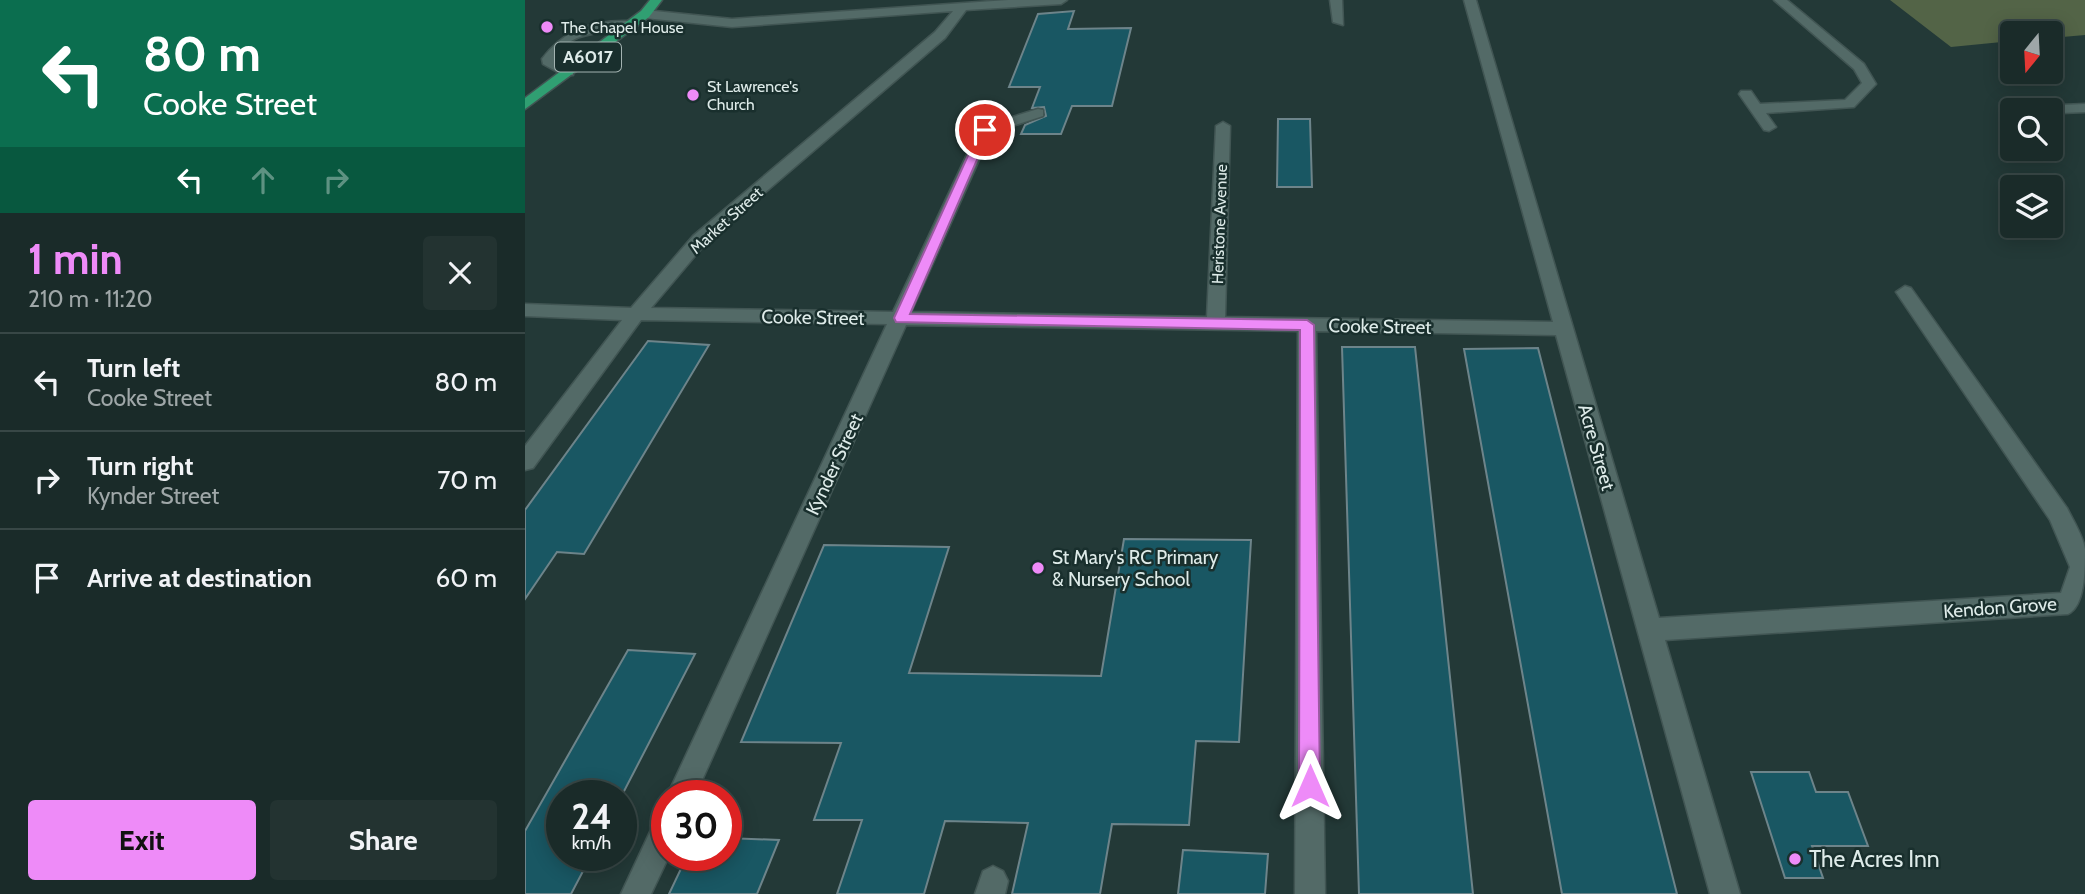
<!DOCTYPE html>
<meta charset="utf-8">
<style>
body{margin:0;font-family:Cabin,sans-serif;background:#233331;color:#f1f3f6;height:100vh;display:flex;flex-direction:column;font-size:26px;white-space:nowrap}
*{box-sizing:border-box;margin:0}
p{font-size:23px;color:#9fa7a8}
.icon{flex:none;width:38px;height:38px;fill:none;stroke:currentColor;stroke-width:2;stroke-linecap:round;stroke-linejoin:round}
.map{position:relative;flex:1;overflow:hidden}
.sheet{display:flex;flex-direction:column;background:#1a2b29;width:525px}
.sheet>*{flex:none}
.guide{background:#0b6e4f;color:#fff;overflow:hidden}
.needle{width:46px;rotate:198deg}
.buttons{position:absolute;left:1475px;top:21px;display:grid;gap:14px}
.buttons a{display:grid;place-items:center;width:63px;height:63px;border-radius:7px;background:#1a2b29;box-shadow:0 4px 18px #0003,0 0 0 2px #384746;font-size:35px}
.speed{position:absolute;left:21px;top:780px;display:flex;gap:14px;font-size:35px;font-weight:700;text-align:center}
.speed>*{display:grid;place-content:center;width:91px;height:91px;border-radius:50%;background:#1a2b29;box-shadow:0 4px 18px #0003,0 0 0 2px #384746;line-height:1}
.speed small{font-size:18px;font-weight:400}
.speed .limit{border:10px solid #d22;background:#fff;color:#111}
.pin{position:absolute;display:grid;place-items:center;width:60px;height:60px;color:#fff;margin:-30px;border:4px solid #fff;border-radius:50%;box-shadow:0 2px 7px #0007}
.me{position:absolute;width:77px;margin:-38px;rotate:0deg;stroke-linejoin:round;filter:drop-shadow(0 0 5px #0008)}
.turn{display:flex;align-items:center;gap:24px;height:147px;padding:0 28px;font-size:32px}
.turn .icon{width:91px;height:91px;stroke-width:2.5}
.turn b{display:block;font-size:49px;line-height:60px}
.lanes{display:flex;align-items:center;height:66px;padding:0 28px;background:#0003;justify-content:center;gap:35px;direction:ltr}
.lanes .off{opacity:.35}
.round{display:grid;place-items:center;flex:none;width:74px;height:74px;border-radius:7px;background:#233331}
.head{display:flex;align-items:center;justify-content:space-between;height:119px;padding:0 28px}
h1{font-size:42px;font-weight:700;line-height:52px;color:#ee8bf8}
.button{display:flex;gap:14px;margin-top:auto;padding:14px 28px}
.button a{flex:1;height:80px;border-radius:7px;background:#ee8bf8;color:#111;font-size:28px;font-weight:700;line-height:80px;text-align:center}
.button a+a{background:#233331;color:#f1f3f6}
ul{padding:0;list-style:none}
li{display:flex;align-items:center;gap:21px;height:98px;padding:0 28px;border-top:2px solid #384746}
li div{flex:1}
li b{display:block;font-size:26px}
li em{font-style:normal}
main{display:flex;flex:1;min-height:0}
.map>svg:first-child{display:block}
.green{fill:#536447}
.building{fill:#195763;stroke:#6d848a;stroke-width:2}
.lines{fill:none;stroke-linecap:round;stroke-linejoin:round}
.service-casing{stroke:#415553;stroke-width:3}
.minor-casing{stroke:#415553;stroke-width:3}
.trunk-casing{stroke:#415553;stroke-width:3}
.service{fill:#536a67;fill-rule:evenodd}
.minor{fill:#536a67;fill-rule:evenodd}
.trunk{fill:#309f72;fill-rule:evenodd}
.route{fill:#ee8bf8;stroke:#9b5aa1;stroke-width:2}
.poi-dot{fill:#ee8bf8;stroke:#192f2d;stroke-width:2.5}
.labels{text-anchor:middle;stroke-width:5;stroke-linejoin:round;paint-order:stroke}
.far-poi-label{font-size:16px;fill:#deebe9;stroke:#192f2d;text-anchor:start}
.far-street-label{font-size:16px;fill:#deebe9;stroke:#192f2d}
.shield{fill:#192f2d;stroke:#a3b3b1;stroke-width:2}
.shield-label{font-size:18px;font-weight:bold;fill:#deebe9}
.street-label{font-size:19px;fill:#deebe9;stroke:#192f2d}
.poi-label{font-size:19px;fill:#deebe9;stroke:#192f2d;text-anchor:start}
.near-poi-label{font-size:23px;fill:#deebe9;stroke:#192f2d;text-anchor:start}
</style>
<main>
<section class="sheet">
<div class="guide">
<div class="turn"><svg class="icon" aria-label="left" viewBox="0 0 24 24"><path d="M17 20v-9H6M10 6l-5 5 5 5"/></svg><div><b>80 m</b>Cooke Street</div></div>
<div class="lanes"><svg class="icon" aria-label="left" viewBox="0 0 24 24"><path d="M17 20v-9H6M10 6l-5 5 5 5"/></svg><svg class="icon off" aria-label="ahead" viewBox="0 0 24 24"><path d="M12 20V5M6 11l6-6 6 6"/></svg><svg class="icon off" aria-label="right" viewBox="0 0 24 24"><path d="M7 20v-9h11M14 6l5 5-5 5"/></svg></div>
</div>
<div class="head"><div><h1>1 min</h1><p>210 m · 11:20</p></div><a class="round"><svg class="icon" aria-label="close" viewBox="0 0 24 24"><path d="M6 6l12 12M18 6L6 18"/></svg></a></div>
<ul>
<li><svg class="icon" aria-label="left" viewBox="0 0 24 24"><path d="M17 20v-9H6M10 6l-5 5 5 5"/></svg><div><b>Turn left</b><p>Cooke Street</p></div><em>80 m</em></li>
<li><svg class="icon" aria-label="right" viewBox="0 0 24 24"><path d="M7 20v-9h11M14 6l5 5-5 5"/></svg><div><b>Turn right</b><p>Kynder Street</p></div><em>70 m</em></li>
<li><svg class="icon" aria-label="arrive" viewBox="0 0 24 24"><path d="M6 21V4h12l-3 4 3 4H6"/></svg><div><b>Arrive at destination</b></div><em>60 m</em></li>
</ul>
<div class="button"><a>Exit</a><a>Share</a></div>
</section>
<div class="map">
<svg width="1560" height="894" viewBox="0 0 1560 894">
<rect width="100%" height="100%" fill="#233937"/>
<path class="green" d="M 1365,0 L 1560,0 L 1560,35 L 1526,38 L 1526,33 L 1488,33 L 1487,41 L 1426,47 Z"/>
<path class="building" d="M 549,11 L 543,29 L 606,28 L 587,106 L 547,106 L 536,134 L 496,134 L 500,125 L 521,116 L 519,107 L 507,108 L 515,87 L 484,87 L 513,14 Z
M 753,119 L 785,119 L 787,187 L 752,187 Z
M 123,341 L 184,345 L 59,554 L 32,552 L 0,599 L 0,510 Z
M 817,347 L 890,347 L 948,894 L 834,894 Z
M 1013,348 L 1152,894 L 1037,894 L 939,349 Z
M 599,539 L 726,540 L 714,742 L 671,741 L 664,825 L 587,824 L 575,894 L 487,894 L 503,823 L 420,821 L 399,894 L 312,894 L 337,820 L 289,820 L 316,743 L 216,742 L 299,545 L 424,547 L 384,673 L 576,676 Z
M 103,650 L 170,654 L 96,797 L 37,796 L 37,856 L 66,856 L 46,894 L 0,894 L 0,831 Z
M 1226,772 L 1284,772 L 1291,792 L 1323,792 L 1343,846 L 1287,846 L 1298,878 L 1260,878 Z
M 201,838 L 254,840 L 232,894 L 144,894 L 162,856 L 201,856 Z
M 658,850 L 743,854 L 740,894 L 653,894 Z"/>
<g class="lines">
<defs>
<path id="service" d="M 805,0 L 817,0 L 818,25 L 808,22 Z
M 104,21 L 110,25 L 109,28 C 84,33 38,29 31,62 L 48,69 L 48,75 L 38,75 L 18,64 L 17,59 C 38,30 69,20 104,21 Z"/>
<path id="minor" d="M 483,0 L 542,0 L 536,4 L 441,10 L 420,38 L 180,244 L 126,308 L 368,312 L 455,127 L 513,109 L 518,110 L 518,116 L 466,133 L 386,312 L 682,317 L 691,126 L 698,122 L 705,126 L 700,317 L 1028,322 L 939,0 L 951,0 L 1134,618 L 1536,593 L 1545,567 L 1525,520 L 1371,292 L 1380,286 L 1386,288 L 1542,508 C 1548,520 1558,536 1560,549 C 1560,570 1560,606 1543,614 L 1140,640 L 1215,894 L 1185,894 L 1031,335 L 791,331 L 800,894 L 770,894 L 773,331 L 381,325 L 170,796 L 142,796 L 362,324 L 116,320 L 8,468 L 0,470 L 0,446 L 97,320 L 0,316 L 0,304 L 106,308 L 168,236 L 410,32 L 428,11 L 207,27 L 120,18 L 114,14 L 120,10 L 207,19 Z
M 1249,0 L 1262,0 L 1339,64 L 1351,84 L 1329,107 L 1241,113 L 1251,127 L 1244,131 L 1239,130 L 1214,94 L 1216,91 L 1226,91 L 1235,104 L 1320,100 L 1337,83 L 1329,69 Z
M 1560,104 L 1560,112 L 1537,113 L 1530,109 L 1537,105 Z
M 142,813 L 144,856 L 126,894 L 96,894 L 132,817 Z
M 468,866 L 478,871 L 483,881 L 480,894 L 450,894 L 458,871 Z"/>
<path id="trunk" d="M 125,0 L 137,0 L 124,17 L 0,109 L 0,98 L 116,11 Z"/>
</defs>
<use href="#service" class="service-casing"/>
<use href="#minor" class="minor-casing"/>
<use href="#trunk" class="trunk-casing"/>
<use href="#service" class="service"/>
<use href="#minor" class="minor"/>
<use href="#trunk" class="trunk"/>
</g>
<path class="route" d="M 456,127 L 465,130 L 385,314 L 782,320 L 789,325 L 795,786 L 792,793 L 785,796 L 777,793 L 774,786 L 775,330 L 371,322 L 369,318 Z"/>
<g class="poi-dot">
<circle cx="22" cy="27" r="7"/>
<circle cx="168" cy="95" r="7"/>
<circle cx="513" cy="568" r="7"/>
<circle cx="1270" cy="859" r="7"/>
</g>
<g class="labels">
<g class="far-poi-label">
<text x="36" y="33">The Chapel House</text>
<text x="182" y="92">St Lawrence's<tspan x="182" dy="18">Church</tspan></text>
</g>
<g class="far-street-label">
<text transform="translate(201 220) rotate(-42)" y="6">Market Street</text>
<text transform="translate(694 224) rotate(-88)" y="6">Heristone Avenue</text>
</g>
<rect class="shield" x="30" y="42.5" width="66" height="29" rx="5"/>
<g class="shield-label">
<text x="63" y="63">A6017</text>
</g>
<g class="street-label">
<text transform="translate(288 317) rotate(1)" y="7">Cooke Street</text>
<text transform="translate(855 326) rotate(1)" y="7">Cooke Street</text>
<text transform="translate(1072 447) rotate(74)" y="7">Acre Street</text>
<text transform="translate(309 464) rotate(-65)" y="7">Kynder Street</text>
<text transform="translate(1475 607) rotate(-4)" y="7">Kendon Grove</text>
</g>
<g class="poi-label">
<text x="527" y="564">St Mary's RC Primary<tspan x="527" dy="22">&amp; Nursery School</tspan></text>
</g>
<g class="near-poi-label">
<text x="1284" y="867">The Acres Inn</text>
</g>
</g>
</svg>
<div class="buttons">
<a><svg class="needle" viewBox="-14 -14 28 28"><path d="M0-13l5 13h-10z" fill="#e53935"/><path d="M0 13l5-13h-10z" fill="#9fa7a8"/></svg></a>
<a><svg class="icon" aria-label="search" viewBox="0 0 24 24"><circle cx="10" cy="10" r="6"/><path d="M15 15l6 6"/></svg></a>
<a><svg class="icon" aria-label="layers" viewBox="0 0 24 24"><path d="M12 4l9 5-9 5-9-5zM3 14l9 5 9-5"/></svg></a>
</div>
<div class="speed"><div>24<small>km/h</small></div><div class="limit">30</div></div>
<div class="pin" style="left:460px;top:130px;background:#d93025"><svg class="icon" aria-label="arrive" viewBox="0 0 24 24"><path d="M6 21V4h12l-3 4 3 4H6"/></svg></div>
<svg class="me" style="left:785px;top:786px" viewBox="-20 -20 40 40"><path d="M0-17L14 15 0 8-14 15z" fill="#ee8bf8" stroke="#fff" stroke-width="4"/></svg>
</div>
</main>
